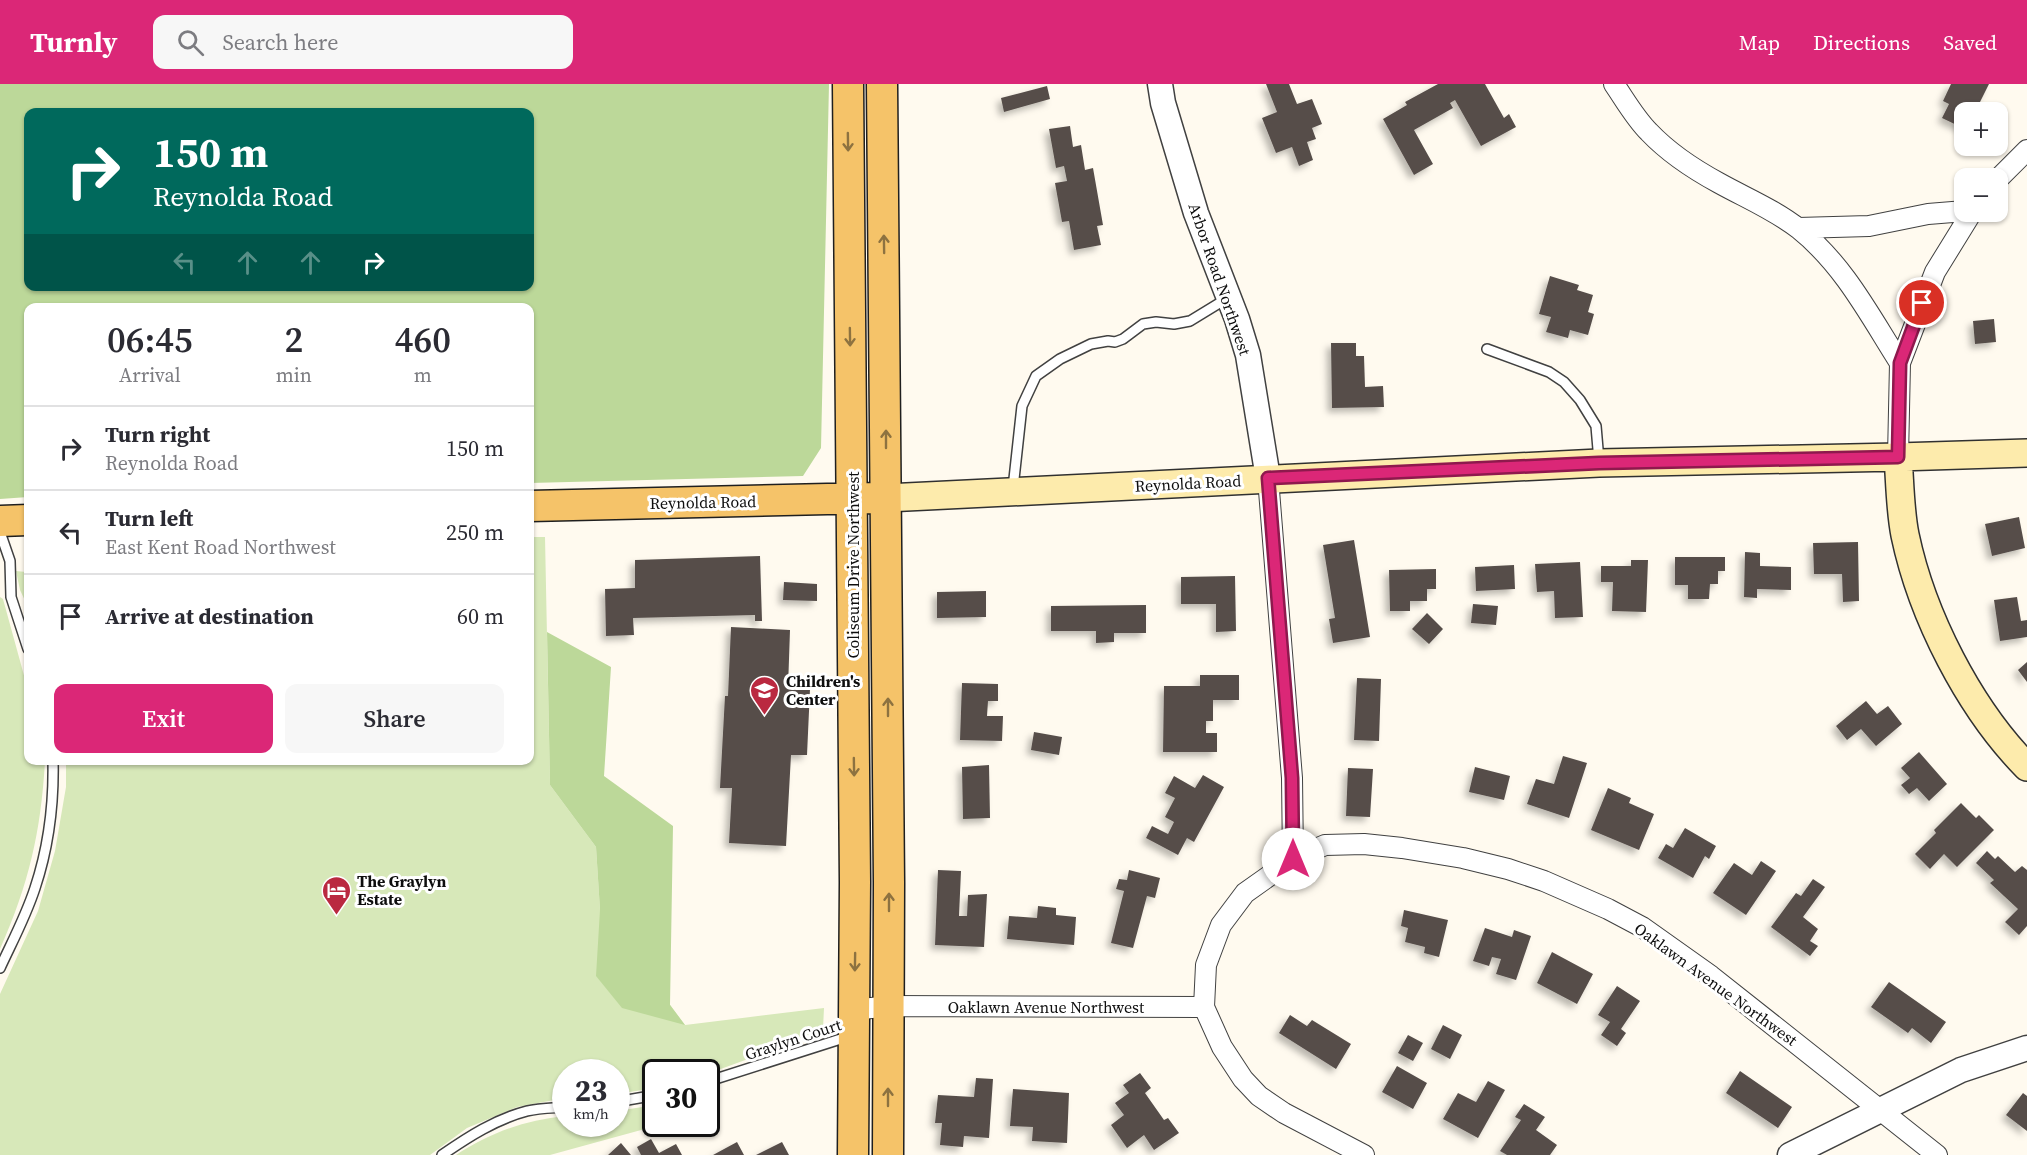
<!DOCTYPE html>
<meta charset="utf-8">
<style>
body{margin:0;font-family:"Source Serif 4",serif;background:#f7f7f7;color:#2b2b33;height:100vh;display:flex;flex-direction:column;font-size:22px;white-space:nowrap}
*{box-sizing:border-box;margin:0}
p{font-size:20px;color:#7c7c81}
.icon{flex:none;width:33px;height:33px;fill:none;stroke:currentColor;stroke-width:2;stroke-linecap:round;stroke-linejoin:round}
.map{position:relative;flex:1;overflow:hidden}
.sheet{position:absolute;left:24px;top:219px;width:510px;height:462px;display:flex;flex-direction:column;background:#fff;border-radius:12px;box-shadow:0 2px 4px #0004}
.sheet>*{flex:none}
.hud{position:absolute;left:24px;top:24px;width:510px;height:183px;border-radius:12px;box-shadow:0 2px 4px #0004;background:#00695c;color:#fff;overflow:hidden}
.fabs{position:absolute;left:1954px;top:18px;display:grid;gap:12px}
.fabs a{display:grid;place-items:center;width:54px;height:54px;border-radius:12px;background:#fff;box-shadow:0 2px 4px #0004;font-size:30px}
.speed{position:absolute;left:552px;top:975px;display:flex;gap:12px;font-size:30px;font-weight:700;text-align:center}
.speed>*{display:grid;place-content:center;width:78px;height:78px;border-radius:50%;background:#fff;box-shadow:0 2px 4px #0004;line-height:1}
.speed small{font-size:15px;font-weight:400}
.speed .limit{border:3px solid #111;border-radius:9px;background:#fff;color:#111}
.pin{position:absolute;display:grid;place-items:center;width:51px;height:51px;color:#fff;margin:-26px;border:3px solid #fff;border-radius:50%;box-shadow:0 2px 6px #0007}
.me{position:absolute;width:66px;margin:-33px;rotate:0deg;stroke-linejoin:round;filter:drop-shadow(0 0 4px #0008)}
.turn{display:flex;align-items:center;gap:21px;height:126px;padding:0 30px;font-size:27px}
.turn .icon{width:78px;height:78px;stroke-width:2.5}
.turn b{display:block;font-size:42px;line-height:51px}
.lanes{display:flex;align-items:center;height:57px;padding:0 30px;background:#0003;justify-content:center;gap:30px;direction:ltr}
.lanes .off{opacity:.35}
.eta{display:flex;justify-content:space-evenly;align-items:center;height:102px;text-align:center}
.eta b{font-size:36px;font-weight:600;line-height:42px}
.cta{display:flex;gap:12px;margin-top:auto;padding:12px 30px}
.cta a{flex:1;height:69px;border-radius:12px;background:#db2777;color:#fff;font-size:24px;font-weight:600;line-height:69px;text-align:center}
.cta a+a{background:#f7f7f7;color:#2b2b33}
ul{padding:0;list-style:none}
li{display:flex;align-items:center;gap:18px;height:84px;padding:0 30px;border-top:2px solid #e1e1e2}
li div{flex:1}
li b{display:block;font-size:22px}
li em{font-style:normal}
header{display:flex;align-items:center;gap:36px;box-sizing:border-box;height:84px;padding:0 30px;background:#db2777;color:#fff}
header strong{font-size:28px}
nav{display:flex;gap:33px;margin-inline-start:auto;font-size:21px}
.search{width:420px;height:54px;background:#f7f7f7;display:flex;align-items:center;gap:15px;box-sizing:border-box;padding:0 21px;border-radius:12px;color:#7c7c81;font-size:22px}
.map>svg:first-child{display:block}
.green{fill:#d7e8b9}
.forest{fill:#bcd899;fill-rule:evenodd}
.building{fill:#564e4a;filter:url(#shadow)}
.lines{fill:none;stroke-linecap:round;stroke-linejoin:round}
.service-casing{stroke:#414141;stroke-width:12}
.minor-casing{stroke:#414141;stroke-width:22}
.tertiary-casing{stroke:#414141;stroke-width:27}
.secondary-casing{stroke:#303030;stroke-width:30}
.primary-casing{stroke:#1f1f1f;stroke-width:33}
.service{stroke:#fff;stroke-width:9}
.minor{stroke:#fff;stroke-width:20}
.tertiary{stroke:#fff;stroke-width:24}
.secondary{stroke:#fdebac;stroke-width:27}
.primary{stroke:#f5c369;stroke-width:30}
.oneway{stroke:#8d7240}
.route-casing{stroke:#8e194d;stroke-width:15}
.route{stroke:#db2777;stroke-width:10}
.labels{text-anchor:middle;stroke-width:6;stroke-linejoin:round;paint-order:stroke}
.street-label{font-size:16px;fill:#0e0e0e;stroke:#fff}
.poi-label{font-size:16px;font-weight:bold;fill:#0e0e0e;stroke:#fff;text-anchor:start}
</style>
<header>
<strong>Turnly</strong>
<div class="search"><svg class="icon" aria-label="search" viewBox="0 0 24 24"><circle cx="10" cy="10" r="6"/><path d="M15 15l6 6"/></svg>Search here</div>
<nav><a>Map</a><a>Directions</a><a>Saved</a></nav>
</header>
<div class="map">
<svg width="2027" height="1071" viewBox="0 0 2027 1071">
<defs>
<filter id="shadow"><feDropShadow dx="-4.5" dy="4.5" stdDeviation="3" flood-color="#0004"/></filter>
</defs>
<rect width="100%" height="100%" fill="#fffaef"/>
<path class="green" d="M 530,453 L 545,453 L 550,701 L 596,763 L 600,826 L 685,941 L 824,924 L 823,945 L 748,975 L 707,990 L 656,988 L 655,1004 L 617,1010 L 616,988 L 566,988 L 565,1014 L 517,1023 L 467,1044 L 430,1071 L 0,1071 L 0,910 L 38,827 L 55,767 L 66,703 L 66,677 L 530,676 Z
M 28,483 L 28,523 L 20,506 L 16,487 L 26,488 Z
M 0,513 L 3,515 L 28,606 L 28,676 L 45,677 C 41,747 29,800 0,865 Z
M 655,1021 L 656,1040 L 663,1040 L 550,1071 L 456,1071 C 489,1049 525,1036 565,1032 L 566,1040 L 616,1040 L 617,1027 Z"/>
<path class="forest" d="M 0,0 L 829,0 L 821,364 L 803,392 L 530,399 L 530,224 L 28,224 L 28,413 L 0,415 ZM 28,28 L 530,28 L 530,202 L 28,202 Z
M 547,548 L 611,583 L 604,692 L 673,742 L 670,921 L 685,941 L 622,924 L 596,892 L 600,826 L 596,763 L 550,701 Z"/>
<path class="building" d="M 1266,0 L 1289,0 L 1297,20 L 1312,15 L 1322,40 L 1312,44 L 1316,55 L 1307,58 L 1313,76 L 1299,82 L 1292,63 L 1276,69 L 1262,34 L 1277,28 Z
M 1438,0 L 1485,0 L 1504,34 L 1509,30 L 1516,43 L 1481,62 L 1455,16 L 1450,19 L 1453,24 L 1414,46 L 1433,80 L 1414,91 L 1383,35 L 1407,21 L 1405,18 Z
M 1951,0 L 1989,0 L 1975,28 L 1965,28 L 1965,45 L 1942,34 L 1949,20 L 1943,17 Z
M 1047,2 L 1050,15 L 1004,28 L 1001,14 Z
M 1070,42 L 1073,63 L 1081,61 L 1085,86 L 1093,84 L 1103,141 L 1097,142 L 1101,161 L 1074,166 L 1069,137 L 1062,138 L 1055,99 L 1067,97 L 1064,82 L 1056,84 L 1049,45 Z
M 1550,192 L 1579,201 L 1577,206 L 1593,211 L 1588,228 L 1594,230 L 1588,251 L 1570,246 L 1568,254 L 1546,248 L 1551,233 L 1539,230 Z
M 1994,235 L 1996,258 L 1975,260 L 1973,237 Z
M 1331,259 L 1356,259 L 1356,272 L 1364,272 L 1365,303 L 1383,302 L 1384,323 L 1332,324 Z
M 2019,433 L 2025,464 L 1992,472 L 1985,440 Z
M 1354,456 L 1370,553 L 1333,559 L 1329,535 L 1335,534 L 1323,461 Z
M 1858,458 L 1859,517 L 1843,518 L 1842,490 L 1814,490 L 1813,459 Z
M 1745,468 L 1760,469 L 1760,482 L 1791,483 L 1791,506 L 1757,505 L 1757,514 L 1744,513 Z
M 760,472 L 762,537 L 755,537 L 755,531 L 633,534 L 634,551 L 606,552 L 605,505 L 635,504 L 635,476 Z
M 1675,473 L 1725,473 L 1725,487 L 1718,487 L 1718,500 L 1710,500 L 1709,515 L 1688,515 L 1688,501 L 1675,501 Z
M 1631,476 L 1648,476 L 1646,528 L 1612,527 L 1613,498 L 1601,498 L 1601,482 L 1631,482 Z
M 1580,478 L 1583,533 L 1555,534 L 1554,507 L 1537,508 L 1535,480 Z
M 1514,481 L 1515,505 L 1476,507 L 1475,483 Z
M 1436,485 L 1436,505 L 1427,505 L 1427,517 L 1410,517 L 1410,527 L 1390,527 L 1389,486 Z
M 1235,492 L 1236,547 L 1216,548 L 1216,520 L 1181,520 L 1181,493 Z
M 784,498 L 817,500 L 817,517 L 783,516 Z
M 986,507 L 986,533 L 937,534 L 937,508 Z
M 2017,513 L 2021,537 L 2027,536 L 2027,553 L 2000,557 L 1994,516 Z
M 1473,520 L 1498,522 L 1496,541 L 1471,539 Z
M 1146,521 L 1146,549 L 1114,549 L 1114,558 L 1096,559 L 1096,547 L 1051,547 L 1051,522 Z
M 1427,529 L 1443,545 L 1429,560 L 1412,545 Z
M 731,543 L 790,546 L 788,604 L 810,605 L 807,671 L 791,671 L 786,762 L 729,759 L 732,704 L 720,704 L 725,612 L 728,612 Z
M 2027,578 L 2027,598 L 2018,586 Z
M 1200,591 L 1239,591 L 1239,616 L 1213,616 L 1213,637 L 1206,637 L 1206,649 L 1217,649 L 1217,668 L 1163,668 L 1164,602 L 1200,602 Z
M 1357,594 L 1381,595 L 1379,657 L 1354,656 Z
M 962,599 L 998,600 L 998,617 L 988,617 L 987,632 L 1003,632 L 1002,657 L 960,656 Z
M 1866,617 L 1877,630 L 1888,622 L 1902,640 L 1876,662 L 1861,645 L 1847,656 L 1836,642 Z
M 1034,648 L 1062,653 L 1059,671 L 1031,666 Z
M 1919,668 L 1947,700 L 1929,717 L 1917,704 L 1909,710 L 1901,701 L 1910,694 L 1901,684 Z
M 1563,672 L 1587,679 L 1569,734 L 1527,720 L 1536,695 L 1554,700 Z
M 989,681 L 990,734 L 963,735 L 962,683 Z
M 1475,683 L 1510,692 L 1504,716 L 1469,708 Z
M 1348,684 L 1373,685 L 1370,733 L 1346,732 Z
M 1203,691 L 1224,703 L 1194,758 L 1187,754 L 1178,771 L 1146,754 L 1152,742 L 1168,750 L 1174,738 L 1165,733 L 1175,714 L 1165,709 L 1174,692 L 1195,704 Z
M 1608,704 L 1631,714 L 1629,719 L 1654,730 L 1639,766 L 1591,746 Z
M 1961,719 L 1976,734 L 1979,731 L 1994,746 L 1957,783 L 1944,770 L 1930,785 L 1915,770 L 1936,749 L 1934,746 Z
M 1685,744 L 1716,762 L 1709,775 L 1705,772 L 1693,794 L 1658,774 L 1666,760 L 1673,764 Z
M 1987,767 L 1995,775 L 1998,772 L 2015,788 L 2022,782 L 2027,786 L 2027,842 L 2019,851 L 2005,838 L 2018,825 L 1990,799 L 1994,796 L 1976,779 Z
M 1761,777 L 1776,787 L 1746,831 L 1713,809 L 1734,779 L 1752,791 Z
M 938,786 L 961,787 L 959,832 L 967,832 L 968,811 L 987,810 L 984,863 L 935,861 Z
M 1129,786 L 1160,794 L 1155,814 L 1147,812 L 1133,864 L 1111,859 L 1124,807 L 1116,805 L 1119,795 L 1127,796 Z
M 1813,795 L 1825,803 L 1803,833 L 1818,845 L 1810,857 L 1818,862 L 1810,872 L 1771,843 L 1796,809 L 1801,812 Z
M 1038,822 L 1056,824 L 1056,831 L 1076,833 L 1074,861 L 1007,855 L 1009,832 L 1037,834 Z
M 1404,826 L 1448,836 L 1439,873 L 1424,869 L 1425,863 L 1405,858 L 1408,844 L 1401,842 Z
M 1485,844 L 1512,853 L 1514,846 L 1531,852 L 1516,896 L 1496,890 L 1501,875 L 1492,873 L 1489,882 L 1473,877 Z
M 1552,868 L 1593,890 L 1577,920 L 1537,899 Z
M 1889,898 L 1946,938 L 1931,959 L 1912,944 L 1908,949 L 1871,923 Z
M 1617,902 L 1640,917 L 1621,945 L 1626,949 L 1617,962 L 1601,951 L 1610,938 L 1598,931 Z
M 1290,931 L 1307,942 L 1312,936 L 1351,960 L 1336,985 L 1279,949 Z
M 1443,941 L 1462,951 L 1450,975 L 1431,965 Z
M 1408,951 L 1423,959 L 1413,977 L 1398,969 Z
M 1397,982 L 1427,999 L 1413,1025 L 1382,1008 Z
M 1740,987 L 1792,1023 L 1778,1044 L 1726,1009 Z
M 1140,989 L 1151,1004 L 1145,1009 L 1164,1036 L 1168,1034 L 1179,1049 L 1154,1066 L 1144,1051 L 1127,1064 L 1111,1041 L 1124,1031 L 1115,1019 L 1129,1009 L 1123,1001 Z
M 976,994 L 993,995 L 989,1054 L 964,1052 L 963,1063 L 940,1061 L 942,1039 L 935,1039 L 938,1011 L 974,1013 Z
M 1488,997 L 1505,1006 L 1478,1054 L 1443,1035 L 1458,1009 L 1476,1018 Z
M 1013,1005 L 1069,1009 L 1067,1059 L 1032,1057 L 1033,1043 L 1010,1042 Z
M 2023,1009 L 2027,1012 L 2027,1047 L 2006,1031 Z
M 1524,1020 L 1545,1033 L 1536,1046 L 1557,1061 L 1550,1071 L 1507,1071 L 1500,1067 L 1521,1036 L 1515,1033 Z
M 651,1055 L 659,1069 L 676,1060 L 682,1071 L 641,1071 L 637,1063 Z
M 737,1058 L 744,1071 L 713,1071 Z
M 782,1058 L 789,1071 L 756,1071 Z
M 621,1059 L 631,1071 L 608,1071 Z"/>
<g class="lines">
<defs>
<path id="service" d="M 1487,265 L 1549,288 L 1564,298 L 1580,316 L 1596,342 L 1599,377
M 1013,404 L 1022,322 L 1036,292 L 1060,275 L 1091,260 L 1108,257 L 1115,258 L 1123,255 L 1143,240 L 1156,238 L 1174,240 L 1190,237 L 1226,215
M 0,448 L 10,477 L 11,513 L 28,565
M 0,884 C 12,858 26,832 35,804 C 49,762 54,720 53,676
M 706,998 L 850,952
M 616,1018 L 656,1011
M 442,1071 C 468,1053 496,1035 527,1027 C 539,1024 553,1024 566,1023"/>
<path id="minor" d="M 1614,0 C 1625,16 1635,34 1649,48 C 1668,68 1695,86 1719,99 C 1746,114 1775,126 1799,145 C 1844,181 1870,232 1900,279
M 1998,95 L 2027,66
M 1798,144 L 1869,142 L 1928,130 L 1965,127
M 1898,373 L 1900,279 L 1935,188 L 1972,128
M 1268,394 L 1292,694 L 1293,775
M 854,926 L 889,922 L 1204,923
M 1364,1071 L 1284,1029 L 1259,1012 L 1243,995 L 1222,963 L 1204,923 L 1206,881 L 1221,841 L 1245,809 L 1293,775 L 1325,761 L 1364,760 L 1402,764 L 1463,774 L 1508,785 L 1544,797 L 1608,825 L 1642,843 L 1711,892 L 1937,1071"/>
<path id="tertiary" d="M 1160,0 L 1163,19 L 1196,129 L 1237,235 L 1248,271 L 1268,394
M 1790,1071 L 1961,986 L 2027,964"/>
<path id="secondary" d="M 1898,373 C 1900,399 1900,426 1905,451 C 1922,532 1969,624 2027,683
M 886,414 L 1599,379 L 1898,373 L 2027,369"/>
<path id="primary" d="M 848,0 L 855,798 L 853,1071
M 882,0 L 889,799 L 888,1071
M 530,422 L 871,414
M 0,437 L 28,436"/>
</defs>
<use href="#service" class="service-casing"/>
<use href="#minor" class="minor-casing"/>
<use href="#tertiary" class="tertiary-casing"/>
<use href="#secondary" class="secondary-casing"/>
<use href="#primary" class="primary-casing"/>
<use href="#service" class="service"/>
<use href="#minor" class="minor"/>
<use href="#tertiary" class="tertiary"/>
<use href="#secondary" class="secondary"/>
<use href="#primary" class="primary"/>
</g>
<defs><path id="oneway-shaft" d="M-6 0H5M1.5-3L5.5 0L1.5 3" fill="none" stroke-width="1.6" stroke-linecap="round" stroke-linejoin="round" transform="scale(1.5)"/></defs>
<g class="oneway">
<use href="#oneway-shaft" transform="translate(848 58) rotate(89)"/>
<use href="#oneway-shaft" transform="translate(884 160) rotate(-91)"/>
<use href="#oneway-shaft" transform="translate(850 253) rotate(89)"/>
<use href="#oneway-shaft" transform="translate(886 355) rotate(-90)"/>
<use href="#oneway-shaft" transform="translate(888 623) rotate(-90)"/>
<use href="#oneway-shaft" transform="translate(854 683) rotate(89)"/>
<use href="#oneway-shaft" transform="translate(889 818) rotate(-90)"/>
<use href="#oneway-shaft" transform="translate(855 878) rotate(91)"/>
<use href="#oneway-shaft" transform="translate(888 1013) rotate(-90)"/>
</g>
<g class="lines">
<defs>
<path id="route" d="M 1293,775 L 1292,694 L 1268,394 L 1599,379 L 1898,373 L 1900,279 L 1922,219"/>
</defs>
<use href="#route" class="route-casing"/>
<use href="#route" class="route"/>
</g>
<defs>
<symbol id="school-pin" viewBox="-11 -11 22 30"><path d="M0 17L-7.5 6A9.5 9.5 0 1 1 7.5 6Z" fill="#ba2940" stroke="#fff"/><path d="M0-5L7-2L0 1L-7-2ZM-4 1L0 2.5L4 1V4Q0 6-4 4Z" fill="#fff"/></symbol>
<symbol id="hotel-pin" viewBox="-11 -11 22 30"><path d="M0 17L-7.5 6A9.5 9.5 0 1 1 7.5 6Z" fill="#ba2940" stroke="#fff"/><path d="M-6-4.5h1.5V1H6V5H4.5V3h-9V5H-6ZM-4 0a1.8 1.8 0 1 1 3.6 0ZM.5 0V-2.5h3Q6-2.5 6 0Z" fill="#fff"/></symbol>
</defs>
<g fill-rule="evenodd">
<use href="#school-pin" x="748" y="590" width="33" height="45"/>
<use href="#hotel-pin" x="320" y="790" width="33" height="45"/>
</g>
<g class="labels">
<g class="street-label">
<text transform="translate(1220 195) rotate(71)" y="6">Arbor Road Northwest</text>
<text transform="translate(1188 399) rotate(-3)" y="6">Reynolda Road</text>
<text transform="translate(703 418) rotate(-1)" y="6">Reynolda Road</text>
<text transform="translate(853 481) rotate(-90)" y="6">Coliseum Drive Northwest</text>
<text transform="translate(1716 900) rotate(36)" y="6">Oaklawn Avenue Northwest</text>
<text x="1046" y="929">Oaklawn Avenue Northwest</text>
<text transform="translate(793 955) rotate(-18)" y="6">Graylyn Court</text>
</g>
<g class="poi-label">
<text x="786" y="603">Children's<tspan x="786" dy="18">Center</tspan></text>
<text x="357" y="803">The Graylyn<tspan x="357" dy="18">Estate</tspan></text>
</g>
</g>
</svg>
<div class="fabs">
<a>+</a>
<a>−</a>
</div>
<div class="speed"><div>23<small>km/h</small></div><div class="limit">30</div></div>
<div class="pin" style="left:1922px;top:219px;background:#d93025"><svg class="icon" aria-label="arrive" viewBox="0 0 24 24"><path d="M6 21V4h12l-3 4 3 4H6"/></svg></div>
<svg class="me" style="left:1293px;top:775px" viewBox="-20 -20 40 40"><circle r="19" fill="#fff"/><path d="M0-13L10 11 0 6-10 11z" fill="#db2777"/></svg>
<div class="hud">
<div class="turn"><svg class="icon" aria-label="right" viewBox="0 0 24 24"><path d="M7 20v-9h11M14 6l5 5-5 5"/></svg><div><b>150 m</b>Reynolda Road</div></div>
<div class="lanes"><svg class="icon off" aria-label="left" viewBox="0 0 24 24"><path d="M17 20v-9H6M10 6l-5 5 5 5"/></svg><svg class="icon off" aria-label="ahead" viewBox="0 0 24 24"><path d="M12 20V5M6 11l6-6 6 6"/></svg><svg class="icon off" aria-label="ahead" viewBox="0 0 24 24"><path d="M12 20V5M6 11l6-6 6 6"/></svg><svg class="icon" aria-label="right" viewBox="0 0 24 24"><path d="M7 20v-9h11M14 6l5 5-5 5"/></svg></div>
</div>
<section class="sheet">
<div class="eta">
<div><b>06:45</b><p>Arrival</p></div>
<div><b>2</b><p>min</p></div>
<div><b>460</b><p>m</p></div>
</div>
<ul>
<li><svg class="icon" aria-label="right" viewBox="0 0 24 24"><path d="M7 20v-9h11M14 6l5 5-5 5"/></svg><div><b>Turn right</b><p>Reynolda Road</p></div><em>150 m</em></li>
<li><svg class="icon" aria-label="left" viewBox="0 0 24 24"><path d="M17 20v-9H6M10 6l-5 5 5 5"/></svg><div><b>Turn left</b><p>East Kent Road Northwest</p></div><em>250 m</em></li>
<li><svg class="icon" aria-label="arrive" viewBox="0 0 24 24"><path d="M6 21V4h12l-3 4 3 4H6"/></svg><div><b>Arrive at destination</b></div><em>60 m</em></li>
</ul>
<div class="cta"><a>Exit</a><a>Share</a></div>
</section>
</div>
